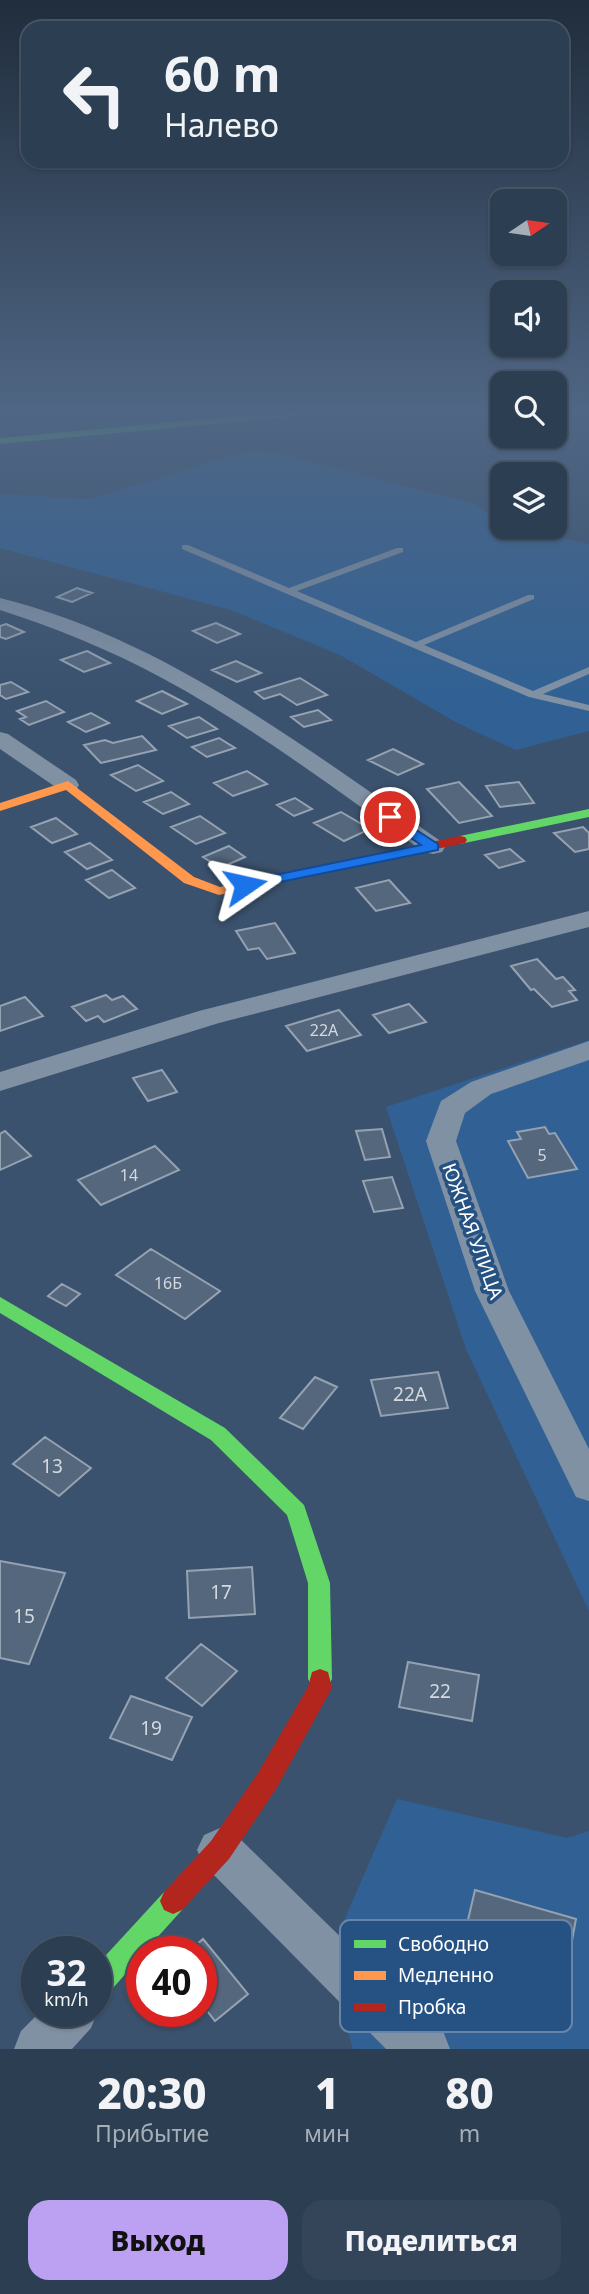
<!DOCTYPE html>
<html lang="ru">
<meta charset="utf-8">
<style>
body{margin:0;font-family:"Noto Sans",sans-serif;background:#344559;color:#f1f3f6;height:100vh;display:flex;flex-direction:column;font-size:26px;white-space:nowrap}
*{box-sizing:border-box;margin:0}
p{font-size:23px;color:#a6aeb8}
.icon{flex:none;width:38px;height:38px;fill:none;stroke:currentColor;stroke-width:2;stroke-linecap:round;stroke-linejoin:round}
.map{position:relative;height:2049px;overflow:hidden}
.drawer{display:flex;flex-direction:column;background:#2c3e52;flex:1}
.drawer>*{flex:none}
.banner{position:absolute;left:21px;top:21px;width:548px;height:147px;border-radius:21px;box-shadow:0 2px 5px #0004,0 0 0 2px #485769;background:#2c3e52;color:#f1f3f6;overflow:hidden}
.needle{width:46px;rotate:77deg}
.buttons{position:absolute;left:490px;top:189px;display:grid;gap:14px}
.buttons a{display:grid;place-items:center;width:77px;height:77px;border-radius:14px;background:#2c3e52;box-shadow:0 2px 5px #0004,0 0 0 2px #485769;font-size:35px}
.speed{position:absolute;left:21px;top:1936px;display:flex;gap:14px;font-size:35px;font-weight:700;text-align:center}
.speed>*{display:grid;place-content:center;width:91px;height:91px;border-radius:50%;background:#2c3e52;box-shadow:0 2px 5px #0004,0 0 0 2px #485769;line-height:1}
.speed small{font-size:18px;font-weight:400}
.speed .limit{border:10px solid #d22;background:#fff;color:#111}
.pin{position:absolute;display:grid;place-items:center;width:60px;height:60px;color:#fff;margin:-30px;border:4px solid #fff;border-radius:50%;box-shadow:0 2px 7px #0007}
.me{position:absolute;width:77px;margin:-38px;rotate:79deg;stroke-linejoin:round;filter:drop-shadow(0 0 5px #0008)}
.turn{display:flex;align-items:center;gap:24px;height:147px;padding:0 28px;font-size:32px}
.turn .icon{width:91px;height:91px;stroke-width:2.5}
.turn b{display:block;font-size:49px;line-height:60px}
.eta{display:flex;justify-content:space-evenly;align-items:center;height:119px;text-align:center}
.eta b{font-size:42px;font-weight:800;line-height:49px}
.action{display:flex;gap:14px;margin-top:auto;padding:14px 28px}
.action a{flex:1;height:80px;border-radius:21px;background:#bca0f2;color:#111;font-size:28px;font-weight:800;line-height:80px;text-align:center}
.action a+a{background:#344559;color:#f1f3f6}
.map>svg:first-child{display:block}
.green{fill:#316194}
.building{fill:#54677d;stroke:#95a2b2;stroke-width:2}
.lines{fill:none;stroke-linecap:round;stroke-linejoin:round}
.lane{fill:#8191a4;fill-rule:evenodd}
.street{fill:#8191a4;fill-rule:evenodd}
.fast{fill:#63d668;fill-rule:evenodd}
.slow{fill:#ff974d;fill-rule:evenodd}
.jam{fill:#b3261e;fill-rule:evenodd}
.route{fill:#1a73e8;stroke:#114b97;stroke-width:2}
.labels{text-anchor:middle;stroke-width:7;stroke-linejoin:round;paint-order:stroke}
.number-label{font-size:16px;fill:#d4d9de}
.street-label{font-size:19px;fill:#fff;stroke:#265183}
.near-number-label{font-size:19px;fill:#d4d9de}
.key{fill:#265183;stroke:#6785a8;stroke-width:2}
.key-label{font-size:19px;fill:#fff}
</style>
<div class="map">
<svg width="589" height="2049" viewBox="0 0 589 2049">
<rect width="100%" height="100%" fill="#3b526e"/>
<path class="green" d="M 248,451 L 277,453 L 476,504 L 502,524 L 502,527 L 515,527 L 589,544 L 589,731 L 516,750 L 459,724 L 340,655 L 231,610 L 0,548 L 0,494 L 90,499 Z
M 589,1040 L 589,1611 L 466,1349 L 386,1107 Z
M 397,1799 L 567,1838 L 589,1831 L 589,2049 L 353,2049 L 326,1962 Z"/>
<path class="building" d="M 77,588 L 92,593 L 72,602 L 57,597 Z
M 216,623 L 240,634 L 217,643 L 193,631 Z
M 6,624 L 24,632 L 6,639 L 0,637 L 0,626 Z
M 87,651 L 110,663 L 84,672 L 61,660 Z
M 236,661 L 261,673 L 237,682 L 212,670 Z
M 300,678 L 327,695 L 297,705 L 280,694 L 264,699 L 255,692 Z
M 11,682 L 28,692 L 6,699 L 0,695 L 0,685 Z
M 162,691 L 187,704 L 162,714 L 137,701 Z
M 46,701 L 64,712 L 29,725 L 20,719 L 26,717 L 17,711 Z
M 318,710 L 331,720 L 304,727 L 291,717 Z
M 91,713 L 109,723 L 86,732 L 68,722 Z
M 199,717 L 217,729 L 187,738 L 169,726 Z
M 142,736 L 156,750 L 101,763 L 84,745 L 105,740 L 113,743 Z
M 219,738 L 235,748 L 207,757 L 192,747 Z
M 393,749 L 423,764 L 398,775 L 368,760 Z
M 138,765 L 163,781 L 136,791 L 111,775 Z
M 247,771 L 267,784 L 233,796 L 214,783 Z
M 459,782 L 492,816 L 459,823 L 427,789 Z
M 519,782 L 534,803 L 500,807 L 486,786 Z
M 171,792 L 189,804 L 163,814 L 144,802 Z
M 295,798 L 312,809 L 294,816 L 277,805 Z
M 341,812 L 370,829 L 344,841 L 314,823 Z
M 200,816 L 225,833 L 196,844 L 171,827 Z
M 56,818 L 77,834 L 52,843 L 31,827 Z
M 583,827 L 589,833 L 589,849 L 575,852 L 554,833 Z
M 90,843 L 112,860 L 87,869 L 65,852 Z
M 229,846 L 245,857 L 220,868 L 203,857 Z
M 510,849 L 524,861 L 499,868 L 485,855 Z
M 112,870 L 135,888 L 109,898 L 86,880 Z
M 389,880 L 410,903 L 376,911 L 356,888 Z
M 275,923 L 295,953 L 267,959 L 259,948 L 248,950 L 236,931 Z
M 537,959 L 556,979 L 563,977 L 575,990 L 569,991 L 577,1000 L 552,1007 L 534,989 L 531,990 L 511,966 Z
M 106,995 L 112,1000 L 123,996 L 137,1009 L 104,1022 L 98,1016 L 86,1021 L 72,1007 Z
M 25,997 L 43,1016 L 0,1031 L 0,1006 Z
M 409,1004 L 426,1022 L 389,1033 L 373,1015 Z
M 339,1010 L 361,1035 L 307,1051 L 286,1026 Z
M 162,1070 L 177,1092 L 148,1101 L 133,1078 Z
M 545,1127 L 549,1134 L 555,1133 L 577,1169 L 528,1178 L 508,1141 L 521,1139 L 517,1132 Z
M 382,1129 L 390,1157 L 365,1160 L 356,1131 Z
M 5,1131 L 31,1156 L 0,1170 L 0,1134 Z
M 155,1146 L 179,1170 L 101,1205 L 78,1180 Z
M 392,1177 L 403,1208 L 374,1212 L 363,1181 Z
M 151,1249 L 220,1291 L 185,1319 L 116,1275 Z
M 62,1284 L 80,1294 L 66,1306 L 48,1296 Z
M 438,1372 L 448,1408 L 381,1416 L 371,1380 Z
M 315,1377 L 337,1387 L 303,1429 L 280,1418 Z
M 45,1437 L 91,1468 L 59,1496 L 13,1464 Z
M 0,1561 L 65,1573 L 29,1664 L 0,1658 Z
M 252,1567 L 255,1614 L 189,1618 L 187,1571 Z
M 201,1644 L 237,1671 L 202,1706 L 166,1678 Z
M 408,1662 L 479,1675 L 472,1721 L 399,1707 Z
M 131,1696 L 192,1717 L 172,1760 L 110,1738 Z
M 475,1890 L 576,1919 L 564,1984 L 460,1954 Z
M 203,1939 L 248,1994 L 215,2021 L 201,2003 L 201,1951 L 189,1951 Z"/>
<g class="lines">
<path class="lane" d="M 182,545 L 188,545 L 289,588 L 397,548 L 403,548 L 403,552 L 297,591 L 416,642 L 528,595 L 534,595 L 534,599 L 424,645 L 533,691 L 589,667 L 589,674 L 543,694 L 589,705 L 589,711 L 529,697 L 182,549 Z"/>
<path class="street" d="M 0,598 C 165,639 304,747 442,842 L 445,847 L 442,852 L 433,854 L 424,852 C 339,792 255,728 162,678 C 110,650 56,628 0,610 Z
M 0,732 L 8,734 L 76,780 L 79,785 L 76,790 L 60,790 L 0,749 Z
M 589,911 L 589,927 L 219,1023 L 0,1091 L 0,1072 L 199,1011 Z
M 589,1041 L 589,1060 L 491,1094 L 465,1113 L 456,1141 L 509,1291 L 589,1449 L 589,1501 L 576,1497 L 475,1291 L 426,1141 L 441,1101 L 471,1082 Z
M 220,1828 L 236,1835 L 434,2028 L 443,2031 L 450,2049 L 386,2049 L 204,1865 L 197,1850 L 204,1835 Z
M 96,2006 L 98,2011 L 91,2028 L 72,2049 L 14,2049 L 21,2031 L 41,2011 L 96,2011 Z"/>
<path class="fast" d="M 327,408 L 355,408 L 351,411 L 0,444 L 0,438 Z
M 589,809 L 589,817 L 460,844 L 453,840 L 460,836 Z
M 0,1297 L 225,1428 L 304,1505 L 330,1583 L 332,1679 L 328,1686 L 320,1689 L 312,1686 L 308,1679 L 308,1583 L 287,1515 L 211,1440 L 0,1313 Z
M 173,1888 L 182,1892 L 186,1901 L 182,1910 L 145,1951 L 142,1951 L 142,1955 L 106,1996 L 96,1999 L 96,1966 L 164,1892 Z"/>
<path class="slow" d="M 68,781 L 194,877 L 220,887 L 302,869 L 309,873 L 302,877 L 219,895 L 184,883 L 66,790 L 0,811 L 0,803 Z"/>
<path class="jam" d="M 460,836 L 465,837 L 467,840 L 465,843 L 302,877 L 295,873 L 302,869 Z
M 320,1669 L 328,1672 L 332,1688 L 276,1789 L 229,1859 L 182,1910 L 173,1914 L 164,1910 L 160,1901 L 164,1892 L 211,1841 L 258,1773 L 308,1687 L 312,1672 Z"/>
</g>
<linearGradient id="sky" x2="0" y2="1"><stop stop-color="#202d3c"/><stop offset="0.59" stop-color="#4f6684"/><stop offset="1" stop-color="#4f6684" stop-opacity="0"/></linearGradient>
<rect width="589" height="695" fill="url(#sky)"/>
<path class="route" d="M 390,813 L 438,844 L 438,850 L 245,889 L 238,885 L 245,881 L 421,845 L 385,820 L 385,814 Z"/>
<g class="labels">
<g class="number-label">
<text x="324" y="1036">22А</text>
<text x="542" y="1161">5</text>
<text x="129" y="1181">14</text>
<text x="168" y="1289">16Б</text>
</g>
<g class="street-label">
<text transform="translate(473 1231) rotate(70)" y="7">ЮЖНАЯ УЛИЦА</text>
</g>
<g class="near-number-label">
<text x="410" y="1401">22А</text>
<text x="52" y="1473">13</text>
<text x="221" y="1599">17</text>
<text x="24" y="1623">15</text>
<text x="440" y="1698">22</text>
<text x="151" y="1735">19</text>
</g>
</g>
<rect x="340" y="1920" width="232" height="112" rx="10" class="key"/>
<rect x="354" y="1940" width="32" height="8" fill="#63d668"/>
<rect x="354" y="1971" width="32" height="9" fill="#ff974d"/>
<rect x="354" y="2003" width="32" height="8" fill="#b3261e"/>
<g class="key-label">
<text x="398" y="1951">Свободно</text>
<text x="398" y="1982">Медленно</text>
<text x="398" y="2014">Пробка</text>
</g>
</svg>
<div class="buttons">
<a><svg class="needle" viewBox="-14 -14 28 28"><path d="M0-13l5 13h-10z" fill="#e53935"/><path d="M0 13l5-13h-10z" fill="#a6aeb8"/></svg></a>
<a><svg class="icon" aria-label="sound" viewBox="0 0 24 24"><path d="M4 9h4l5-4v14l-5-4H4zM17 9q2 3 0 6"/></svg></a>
<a><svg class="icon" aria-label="search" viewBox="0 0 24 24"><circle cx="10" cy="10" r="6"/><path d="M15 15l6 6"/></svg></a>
<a><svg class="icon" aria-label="layers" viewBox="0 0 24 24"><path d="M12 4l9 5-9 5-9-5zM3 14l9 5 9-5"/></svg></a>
</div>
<div class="speed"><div>32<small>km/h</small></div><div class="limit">40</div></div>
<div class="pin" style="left:390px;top:817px;background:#d93025"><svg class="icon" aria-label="arrive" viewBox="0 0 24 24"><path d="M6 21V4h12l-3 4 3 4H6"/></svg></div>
<svg class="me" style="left:245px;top:885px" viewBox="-20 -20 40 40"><path d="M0-17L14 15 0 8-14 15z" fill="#1a73e8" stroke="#fff" stroke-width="4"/></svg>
<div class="banner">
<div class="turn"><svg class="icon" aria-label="left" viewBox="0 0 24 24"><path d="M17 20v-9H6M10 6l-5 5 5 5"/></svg><div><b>60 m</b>Налево</div></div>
</div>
</div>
<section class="drawer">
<div class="eta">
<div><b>20:30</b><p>Прибытие</p></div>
<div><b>1</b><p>мин</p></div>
<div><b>80</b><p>m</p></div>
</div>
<div class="action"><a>Выход</a><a>Поделиться</a></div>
</section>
